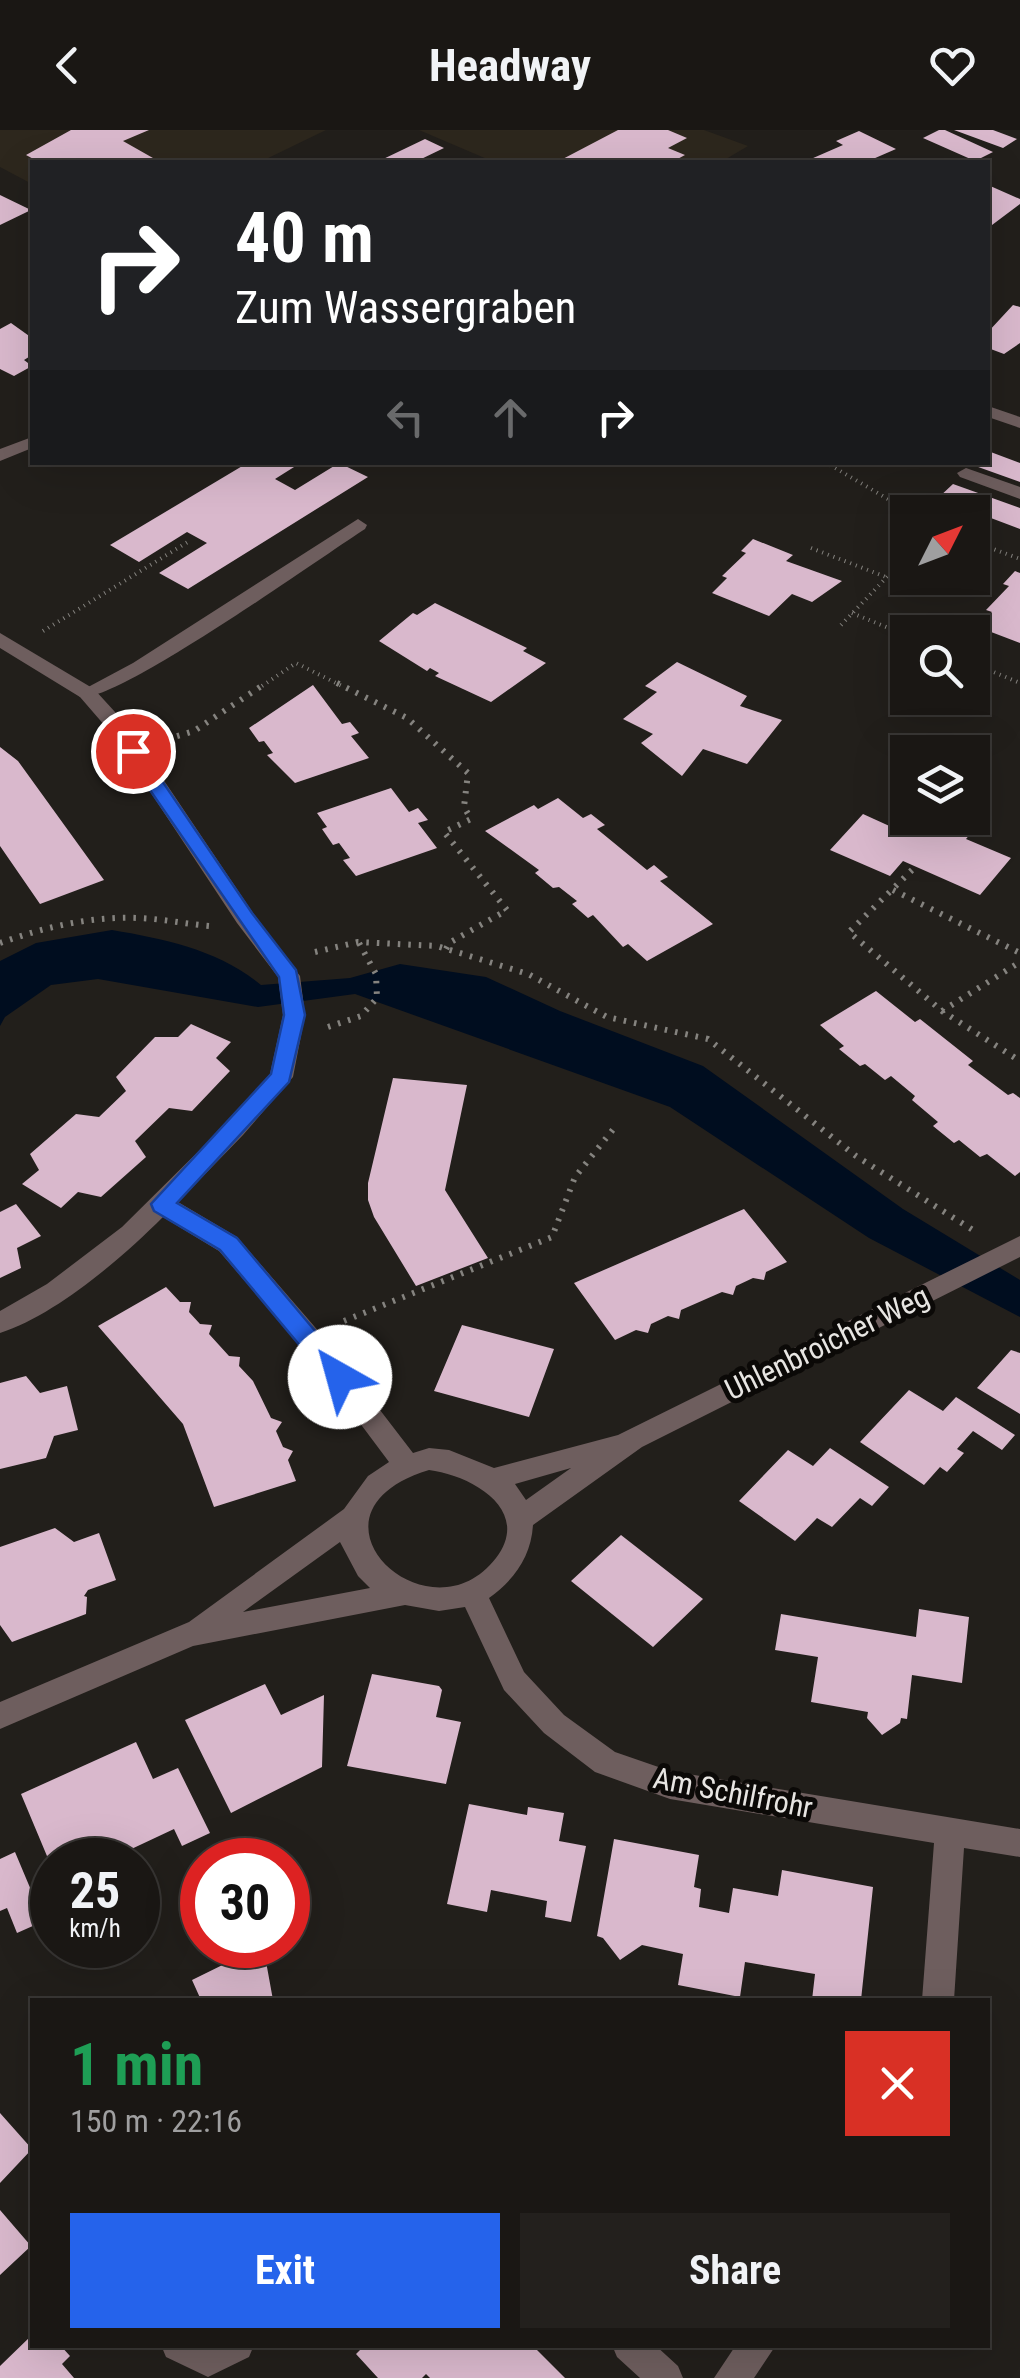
<!DOCTYPE html>
<meta charset="utf-8">
<style>
body{margin:0;font-family:"Roboto Condensed",sans-serif;background:#23201d;color:#f1f3f6;height:100vh;display:flex;flex-direction:column;font-size:38px;white-space:nowrap}
*{box-sizing:border-box;margin:0}
p{font-size:32px;color:#9f9fa0}
.icon{flex:none;width:55px;height:55px;fill:none;stroke:currentColor;stroke-width:2;stroke-linecap:round;stroke-linejoin:round}
.map{position:relative;flex:1;overflow:hidden}
.details{position:absolute;left:30px;top:1868px;width:960px;height:350px;display:flex;flex-direction:column;background:#1a1714;border-radius:0px;box-shadow:0 10px 40px #0002,0 0 0 2px #383634}
.details>*{flex:none}
.top-card{position:absolute;left:30px;top:30px;width:960px;height:305px;border-radius:0px;box-shadow:0 10px 40px #0002,0 0 0 2px #383634;background:#202124;color:#fff;overflow:hidden}
.needle{width:65px;rotate:48deg}
.fabs{position:absolute;left:890px;top:365px;display:grid;gap:20px}
.fabs a{display:grid;place-items:center;width:100px;height:100px;border-radius:0px;background:#1a1714;box-shadow:0 10px 40px #0002,0 0 0 2px #383634;font-size:50px}
.speed{position:absolute;left:30px;top:1708px;display:flex;gap:20px;font-size:50px;font-weight:700;text-align:center}
.speed>*{display:grid;place-content:center;width:130px;height:130px;border-radius:50%;background:#1a1714;box-shadow:0 10px 40px #0002,0 0 0 2px #383634;line-height:1}
.speed small{font-size:25px;font-weight:400}
.speed .limit{border:15px solid #d22;background:#fff;color:#111}
.pin{position:absolute;display:grid;place-items:center;width:85px;height:85px;color:#fff;margin:-42px;border:5px solid #fff;border-radius:50%;box-shadow:0 2px 10px #0007}
.me{position:absolute;width:110px;margin:-55px;rotate:322deg;stroke-linejoin:round;filter:drop-shadow(0 0 8px #0008)}
.turn{display:flex;align-items:center;gap:35px;height:210px;padding:0 40px;font-size:45px}
.turn .icon{width:130px;height:130px;stroke-width:2.5}
.turn b{display:block;font-size:70px;line-height:85px}
.lanes{display:flex;align-items:center;height:95px;padding:0 40px;background:#0003;justify-content:center;gap:50px;direction:ltr}
.lanes .off{opacity:.35}
.round{display:grid;place-items:center;flex:none;width:105px;height:105px;border-radius:0px;background:#23201d}
.summary{display:flex;align-items:center;justify-content:space-between;height:170px;padding:0 40px}
h1{font-size:60px;font-weight:700;line-height:75px;color:#1e9e55}
.action{display:flex;gap:20px;margin-top:auto;padding:20px 40px}
.action a{flex:1;height:115px;border-radius:0px;background:#2563eb;color:#fff;font-size:40px;font-weight:700;line-height:115px;text-align:center}
.action a+a{background:#23201d;color:#f1f3f6}
header{display:flex;justify-content:space-between;align-items:center;height:130px;padding:0 40px;background:#1a1714;font-size:45px;font-weight:700}
.map>svg:first-child{display:block}
.built{fill:#2d271d}
.water{fill:#000d1f}
.building{fill:#d9b8cc}
.lines{fill:none;stroke-linecap:round;stroke-linejoin:round}
.path-far1{stroke:#85837f;stroke-width:4;stroke-dasharray:1 5;stroke-linecap:butt}
.path{stroke:#85837f;stroke-width:6;stroke-dasharray:2.5 8;stroke-linecap:butt}
.lane{fill:#6e5e5e;fill-rule:evenodd}
.street{fill:#6e5e5e;fill-rule:evenodd}
.route{fill:#2563eb;stroke:#184099;stroke-width:2.5}
.labels{text-anchor:middle;stroke-width:10;stroke-linejoin:round;paint-order:stroke}
.street-label{font-size:30px;fill:#e7e5e2;stroke:#0b0907}
</style>
<header><svg class="icon" aria-label="back" viewBox="0 0 24 24"><path d="M15 5l-7 7 7 7"/></svg>Headway<svg class="icon" aria-label="heart" viewBox="0 0 24 24"><path d="M12 20l-8-8c-3-5 5-10 8-4 3-6 11-1 8 4z"/></svg></header>
<div class="map">
<svg width="1020" height="2248" viewBox="0 0 1020 2248">
<rect width="100%" height="100%" fill="#221f1b"/>
<path class="built" d="M 0,0 L 326,0 L 260,32 L 32,32 L 32,54 L 0,37 Z
M 419,0 L 704,0 L 748,16 L 721,32 L 494,32 Z"/>
<path class="water" d="M 112,800 C 165,809 219,820 261,855 L 350,848 L 400,834 L 486,847 L 560,881 L 703,936 L 903,1079 L 1020,1150 L 1020,1187 L 869,1108 L 670,977 L 355,864 L 258,877 L 98,849 L 51,855 L 5,887 L 0,896 L 0,831 L 36,813 Z"/>
<path class="building" d="M 71,0 L 149,0 L 123,11 L 160,32 L 39,32 L 26,25 Z
M 618,0 L 668,0 L 687,8 L 668,18 L 685,25 L 672,32 L 557,32 Z
M 939,0 L 945,0 L 993,22 L 975,31 L 923,8 Z
M 954,0 L 993,0 L 1017,9 L 1003,18 Z
M 859,1 L 896,19 L 866,32 L 804,32 L 843,15 L 836,11 Z
M 425,9 L 444,18 L 415,32 L 377,32 Z
M 988,55 L 1020,69 L 1020,74 L 988,98 Z
M 0,65 L 31,80 L 0,95 Z
M 1013,175 L 1020,177 L 1020,213 L 1004,224 L 988,218 L 988,202 Z
M 11,193 L 32,208 L 32,225 L 24,230 L 32,236 L 14,246 L 0,239 L 0,199 Z
M 988,321 L 1020,333 L 1020,352 L 967,333 L 988,332 Z
M 249,332 L 302,332 L 275,349 L 295,360 L 339,333 L 368,347 L 188,459 L 159,443 L 207,413 L 187,402 L 139,432 L 110,415 Z
M 953,354 L 1020,378 L 1020,399 L 938,368 Z
M 753,409 L 793,425 L 786,431 L 842,451 L 812,472 L 792,464 L 769,486 L 712,463 L 727,448 L 722,446 L 746,423 L 741,421 Z
M 1015,441 L 1020,443 L 1020,513 L 978,497 L 992,482 L 986,480 L 1009,456 L 1003,454 Z
M 435,473 L 527,518 L 523,521 L 546,533 L 491,572 L 435,546 L 439,543 L 430,538 L 427,541 L 379,511 L 413,483 L 417,485 Z
M 677,532 L 747,566 L 740,576 L 782,590 L 747,634 L 703,619 L 682,646 L 641,613 L 653,604 L 623,589 L 657,562 L 645,556 Z
M 313,555 L 342,594 L 350,592 L 359,603 L 351,606 L 369,628 L 295,653 L 267,625 L 273,623 L 264,611 L 259,612 L 249,598 Z
M 0,617 L 18,631 L 104,750 L 40,774 L 0,716 Z
M 391,658 L 409,682 L 418,678 L 428,690 L 418,693 L 437,718 L 356,746 L 343,730 L 350,728 L 339,713 L 333,715 L 322,699 L 327,697 L 317,683 Z
M 558,668 L 583,688 L 591,684 L 605,695 L 597,699 L 647,740 L 654,735 L 668,747 L 660,751 L 713,794 L 647,831 L 628,814 L 623,817 L 593,785 L 588,788 L 572,774 L 577,771 L 559,757 L 553,758 L 535,743 L 539,740 L 485,701 L 534,675 L 538,679 Z
M 863,684 L 896,699 L 906,688 L 972,686 L 982,690 L 966,709 L 1011,728 L 980,765 L 903,731 L 890,746 L 830,720 Z
M 876,861 L 915,892 L 920,889 L 973,931 L 968,935 L 1008,965 L 1013,963 L 1020,968 L 1020,1042 L 1015,1046 L 987,1024 L 980,1027 L 959,1010 L 954,1013 L 933,996 L 938,992 L 912,970 L 915,966 L 891,946 L 885,950 L 865,934 L 860,936 L 839,919 L 844,916 L 820,895 Z
M 191,894 L 231,912 L 216,928 L 230,941 L 192,981 L 169,978 L 135,1011 L 146,1027 L 101,1067 L 78,1062 L 61,1078 L 22,1054 L 39,1040 L 30,1024 L 76,984 L 99,987 L 126,961 L 116,947 L 155,907 L 178,907 Z
M 393,948 L 467,955 L 445,1060 L 488,1128 L 416,1156 L 374,1087 L 368,1070 L 368,1053 Z
M 16,1074 L 41,1106 L 17,1118 L 21,1138 L 0,1148 L 0,1082 Z
M 744,1079 L 787,1132 L 766,1142 L 764,1150 L 753,1148 L 736,1156 L 733,1165 L 722,1162 L 681,1180 L 679,1189 L 668,1186 L 651,1194 L 648,1203 L 636,1200 L 615,1210 L 574,1153 Z
M 166,1157 L 180,1172 L 191,1172 L 189,1182 L 200,1194 L 212,1195 L 209,1204 L 229,1226 L 240,1227 L 239,1236 L 253,1251 L 271,1288 L 282,1292 L 276,1301 L 283,1317 L 293,1321 L 288,1330 L 296,1351 L 214,1377 L 183,1294 L 98,1196 Z
M 462,1195 L 554,1219 L 529,1287 L 434,1261 Z
M 1011,1220 L 1020,1223 L 1020,1284 L 977,1258 Z
M 26,1246 L 40,1263 L 67,1256 L 78,1300 L 54,1306 L 46,1328 L 0,1339 L 0,1253 Z
M 909,1260 L 943,1281 L 956,1267 L 1015,1305 L 1002,1320 L 973,1301 L 957,1319 L 964,1323 L 947,1342 L 940,1337 L 924,1355 L 860,1312 Z
M 830,1318 L 889,1357 L 872,1376 L 860,1368 L 832,1397 L 817,1388 L 795,1411 L 739,1371 L 788,1320 L 813,1336 Z
M 55,1398 L 74,1412 L 99,1403 L 116,1450 L 88,1460 L 84,1466 L 87,1467 L 86,1484 L 12,1512 L 0,1495 L 0,1417 Z
M 621,1405 L 703,1469 L 653,1517 L 571,1451 Z
M 919,1479 L 969,1487 L 962,1553 L 912,1545 L 907,1589 L 901,1588 L 900,1593 L 882,1605 L 867,1588 L 868,1582 L 811,1572 L 818,1527 L 775,1520 L 781,1484 L 916,1507 Z
M 372,1544 L 439,1556 L 442,1560 L 436,1587 L 461,1592 L 446,1654 L 347,1636 Z
M 265,1554 L 281,1585 L 324,1565 L 322,1637 L 231,1683 L 185,1590 Z
M 136,1612 L 153,1649 L 178,1638 L 210,1703 L 182,1716 L 174,1699 L 108,1730 L 52,1730 L 52,1738 L 21,1664 Z
M 469,1674 L 527,1685 L 528,1677 L 564,1683 L 559,1711 L 586,1716 L 571,1792 L 545,1787 L 547,1771 L 491,1760 L 487,1782 L 447,1774 Z
M 614,1709 L 699,1725 L 694,1757 L 701,1759 L 699,1777 L 729,1783 L 733,1758 L 778,1766 L 782,1740 L 873,1757 L 861,1870 L 812,1870 L 815,1844 L 745,1832 L 740,1867 L 678,1855 L 683,1824 L 642,1815 L 620,1830 L 603,1808 L 597,1806 Z
M 15,1722 L 44,1791 L 17,1803 L 7,1778 L 0,1781 L 0,1729 Z
M 263,1815 L 273,1870 L 201,1870 L 192,1850 Z
M 0,1983 L 32,2019 L 0,2053 Z
M 0,2080 L 31,2116 L 0,2145 Z
M 32,2205 L 32,2215 L 60,2215 L 70,2226 L 62,2234 L 74,2248 L 0,2248 L 0,2236 Z
M 365,2215 L 532,2215 L 565,2248 L 430,2248 L 426,2244 L 422,2248 L 378,2248 L 356,2224 Z"/>
<g class="lines">
<path class="path-far1" d="M 825,332 L 910,382
M 972,411 L 1020,429
M 811,418 L 886,447
M 852,483 L 908,506
M 841,495 L 908,425
M 43,501 L 191,410
M 972,533 L 1020,553
M 262,556 L 296,533 L 342,556"/>
<path class="path" d="M 337,553 L 407,588 L 468,643 L 464,677 L 471,689 L 444,702 L 507,780 L 449,813 L 446,819
M 167,609 L 194,601 L 266,553
M 912,740 L 849,802 L 942,881 L 1020,931
M 893,760 L 1020,823
M 0,813 C 45,797 91,786 139,788 C 163,789 186,794 210,796
M 315,822 L 358,812 L 437,816 L 528,844 L 607,887 L 708,909 L 856,1026 L 976,1102
M 942,881 L 1020,832
M 328,897 L 361,886 L 377,868 L 376,844 L 359,813
M 344,1191 L 552,1107 L 575,1047 L 615,997"/>
<path class="lane" d="M 966,338 L 1020,357 L 1020,369 L 960,347 L 957,343 Z
M 358,389 L 367,395 L 365,399 C 323,426 114,575 80,567 L 77,563 L 133,533 Z"/>
<path class="street" d="M 988,276 L 1020,287 L 1020,298 L 988,287 Z
M 32,307 L 32,318 L 0,331 L 0,319 Z
M 0,503 L 94,559 L 126,594 L 253,783 L 300,846 L 305,885 L 293,947 L 243,1005 L 178,1072 L 237,1107 L 327,1211 L 413,1323 L 429,1318 L 449,1320 L 494,1338 L 618,1305 L 1020,1106 L 1020,1127 L 642,1317 L 533,1395 C 531,1427 514,1450 489,1468 L 524,1542 L 564,1585 L 615,1622 L 670,1641 L 1020,1699 L 1020,1727 L 964,1718 L 954,1870 L 922,1870 L 934,1713 L 670,1669 L 595,1642 L 544,1603 L 504,1560 L 465,1477 L 439,1481 L 405,1475 L 193,1516 L 0,1599 L 0,1572 L 189,1492 L 344,1379 L 368,1346 L 389,1332 L 309,1225 L 219,1121 L 163,1087 C 122,1128 56,1185 0,1203 L 0,1181 L 47,1154 L 122,1097 L 227,993 L 270,944 L 283,885 L 278,847 L 237,793 L 112,604 L 80,567 L 0,518 ZM 571,1338 L 526,1370 L 515,1354 ZM 429,1340 C 470,1345 533,1379 496,1428 C 428,1516 288,1383 429,1340 ZM 340,1412 L 358,1446 L 370,1458 L 243,1482 Z
M 161,2215 L 254,2215 L 249,2227 L 208,2247 L 166,2227 Z
M 612,2215 L 655,2215 L 678,2236 L 683,2248 L 640,2248 L 617,2227 Z
M 736,2215 L 776,2215 L 754,2248 L 714,2248 Z"/>
</g>
<path class="route" d="M 133,615 L 139,617 L 252,783 L 296,840 L 305,885 L 289,952 L 177,1073 L 237,1108 L 348,1240 L 352,1247 L 348,1254 L 332,1254 L 220,1120 L 154,1081 L 151,1074 L 271,944 L 284,885 L 279,847 L 123,621 Z"/>
<g class="labels">
<g class="street-label">
<text transform="translate(827 1213) rotate(-26)" y="10">Uhlenbroicher Weg</text>
<text transform="translate(733 1663) rotate(11)" y="10">Am Schilfrohr</text>
</g>
</g>
</svg>
<div class="fabs">
<a><svg class="needle" viewBox="-14 -14 28 28"><path d="M0-13l5 13h-10z" fill="#e53935"/><path d="M0 13l5-13h-10z" fill="#9f9fa0"/></svg></a>
<a><svg class="icon" aria-label="search" viewBox="0 0 24 24"><circle cx="10" cy="10" r="6"/><path d="M15 15l6 6"/></svg></a>
<a><svg class="icon" aria-label="layers" viewBox="0 0 24 24"><path d="M12 4l9 5-9 5-9-5zM3 14l9 5 9-5"/></svg></a>
</div>
<div class="speed"><div>25<small>km/h</small></div><div class="limit">30</div></div>
<div class="pin" style="left:133px;top:621px;background:#d93025"><svg class="icon" aria-label="arrive" viewBox="0 0 24 24"><path d="M6 21V4h12l-3 4 3 4H6"/></svg></div>
<svg class="me" style="left:340px;top:1247px" viewBox="-20 -20 40 40"><circle r="19" fill="#fff"/><path d="M0-13L10 11 0 6-10 11z" fill="#2563eb"/></svg>
<div class="top-card">
<div class="turn"><svg class="icon" aria-label="right" viewBox="0 0 24 24"><path d="M7 20v-9h11M14 6l5 5-5 5"/></svg><div><b>40 m</b>Zum Wassergraben</div></div>
<div class="lanes"><svg class="icon off" aria-label="left" viewBox="0 0 24 24"><path d="M17 20v-9H6M10 6l-5 5 5 5"/></svg><svg class="icon off" aria-label="ahead" viewBox="0 0 24 24"><path d="M12 20V5M6 11l6-6 6 6"/></svg><svg class="icon" aria-label="right" viewBox="0 0 24 24"><path d="M7 20v-9h11M14 6l5 5-5 5"/></svg></div>
</div>
<section class="details">
<div class="summary"><div><h1>1 min</h1><p>150 m · 22:16</p></div><a class="round" style="background:#d93025;color:#fff"><svg class="icon" aria-label="close" viewBox="0 0 24 24"><path d="M6 6l12 12M18 6L6 18"/></svg></a></div>
<div class="action"><a>Exit</a><a>Share</a></div>
</section>
</div>
